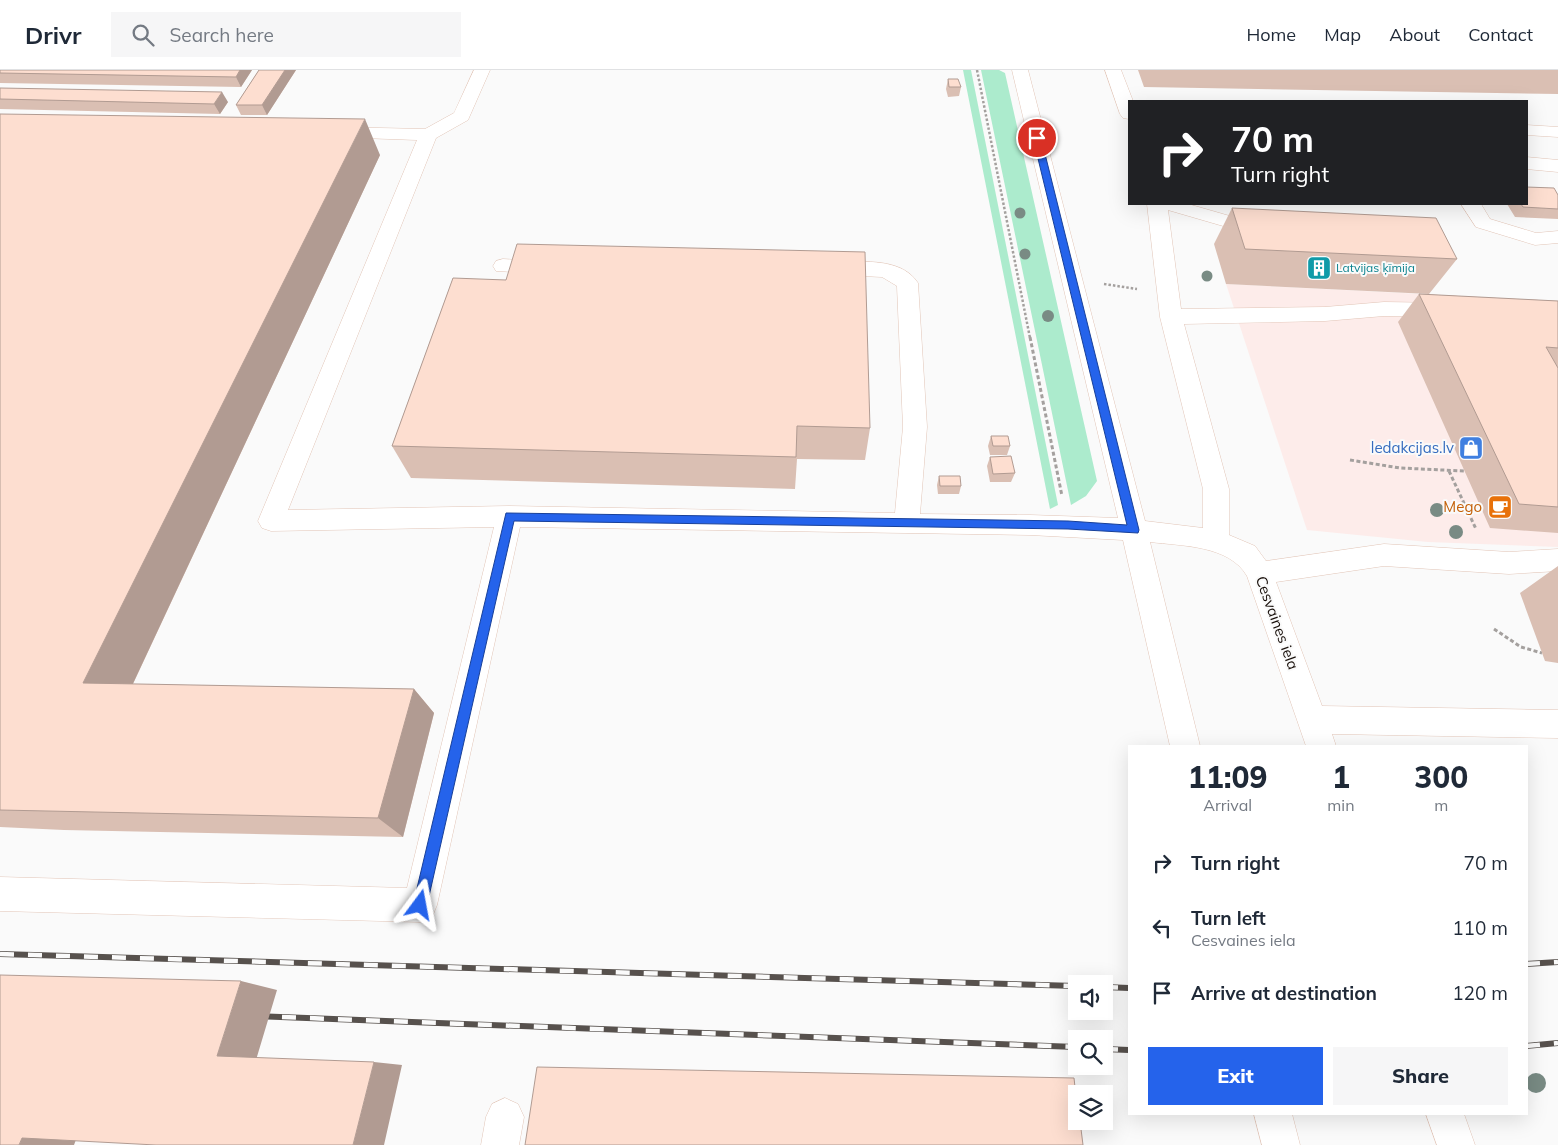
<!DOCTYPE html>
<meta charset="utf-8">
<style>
body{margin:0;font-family:Mulish,sans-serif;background:#f6f6f7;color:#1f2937;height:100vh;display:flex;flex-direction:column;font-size:19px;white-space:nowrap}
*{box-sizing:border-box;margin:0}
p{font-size:16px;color:#747a83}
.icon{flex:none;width:28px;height:28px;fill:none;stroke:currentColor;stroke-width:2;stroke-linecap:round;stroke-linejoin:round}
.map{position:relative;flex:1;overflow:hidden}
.drawer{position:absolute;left:1128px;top:675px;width:400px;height:370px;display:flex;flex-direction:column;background:#fff;border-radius:0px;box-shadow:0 5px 20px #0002}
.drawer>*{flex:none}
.guide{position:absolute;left:1128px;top:30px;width:400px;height:105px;border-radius:0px;box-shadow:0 5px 20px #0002;background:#202124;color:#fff;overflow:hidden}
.controls{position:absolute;left:1068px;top:905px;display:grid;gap:10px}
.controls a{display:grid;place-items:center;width:45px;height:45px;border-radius:0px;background:#fff;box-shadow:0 5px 20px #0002;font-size:25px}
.pin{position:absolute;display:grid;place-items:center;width:42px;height:42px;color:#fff;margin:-21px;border:2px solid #fff;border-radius:50%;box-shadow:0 1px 5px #0007}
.me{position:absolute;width:55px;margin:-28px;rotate:13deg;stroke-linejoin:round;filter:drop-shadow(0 0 4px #0008)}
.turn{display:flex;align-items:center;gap:18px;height:105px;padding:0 20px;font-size:22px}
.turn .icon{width:65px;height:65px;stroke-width:2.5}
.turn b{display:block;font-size:35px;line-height:42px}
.eta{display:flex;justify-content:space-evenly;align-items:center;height:85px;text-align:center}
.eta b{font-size:30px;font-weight:800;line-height:35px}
.primary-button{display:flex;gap:10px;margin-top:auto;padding:10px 20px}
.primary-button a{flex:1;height:58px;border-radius:0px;background:#2563eb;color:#fff;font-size:20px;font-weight:800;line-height:58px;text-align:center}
.primary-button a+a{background:#f6f6f7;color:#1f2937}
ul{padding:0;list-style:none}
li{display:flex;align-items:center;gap:15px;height:65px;padding:0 20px}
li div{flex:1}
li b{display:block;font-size:19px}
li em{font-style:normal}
header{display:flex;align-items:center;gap:30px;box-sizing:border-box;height:70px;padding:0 25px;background:#fff;border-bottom:1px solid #e0e1e3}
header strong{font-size:24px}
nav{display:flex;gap:28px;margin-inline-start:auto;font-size:18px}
.search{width:350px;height:45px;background:#f6f6f7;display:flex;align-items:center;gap:12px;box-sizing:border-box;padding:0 18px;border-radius:0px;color:#747a83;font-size:19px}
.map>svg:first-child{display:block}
.commercial{fill:#fdecea}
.green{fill:#acebcd}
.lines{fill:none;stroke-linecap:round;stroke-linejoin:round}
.minor-casing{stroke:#e2c5b7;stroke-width:1}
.path-far1{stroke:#a4a09e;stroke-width:2.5;stroke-dasharray:2.5 2;stroke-linecap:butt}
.path{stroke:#a4a09e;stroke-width:3;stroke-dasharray:4 2.5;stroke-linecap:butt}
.minor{fill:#fff;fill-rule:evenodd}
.rail-casing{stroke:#57514d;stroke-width:6}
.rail{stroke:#fafafa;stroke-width:4.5;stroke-dasharray:14;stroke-linecap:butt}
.tree{fill:#798b84}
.wall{fill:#dabfb3}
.shaded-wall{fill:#b19b92}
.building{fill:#fdded0;stroke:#b19b92}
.route{fill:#2563eb;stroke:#184099}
.labels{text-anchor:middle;stroke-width:4;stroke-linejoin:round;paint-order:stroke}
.far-culture-label{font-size:12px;fill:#0d838f;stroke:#fafafa;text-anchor:start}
.shop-label{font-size:15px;fill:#366cbe;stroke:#fafafa;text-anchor:end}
.food-label{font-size:15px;fill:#c56008;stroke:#fafafa;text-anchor:end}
.street-label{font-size:15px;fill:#170e09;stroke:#fafafa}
</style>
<header>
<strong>Drivr</strong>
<div class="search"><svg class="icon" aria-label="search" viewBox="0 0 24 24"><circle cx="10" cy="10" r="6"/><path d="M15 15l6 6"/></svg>Search here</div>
<nav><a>Home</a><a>Map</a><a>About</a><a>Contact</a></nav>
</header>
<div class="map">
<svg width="1558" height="1075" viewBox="0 0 1558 1075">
<rect width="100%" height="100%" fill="#fafafa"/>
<path class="commercial" d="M 1226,214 L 1558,231 L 1558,477 L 1428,472 L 1307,460 Z"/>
<path class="green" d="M 963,0 L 971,0 L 1058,435 L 1050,439 Z
M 981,0 L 999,0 L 1005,3 L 1097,411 L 1086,426 L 1071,435 Z"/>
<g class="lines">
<defs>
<path id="minor" d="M 474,0 L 490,0 L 468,50 L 436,68 L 288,440 L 509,436 L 895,443 L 903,357 L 897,216 L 882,207 L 821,204 L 818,199 L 821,194 L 828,192 C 856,193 900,185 918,213 L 927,357 L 920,444 L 1030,445 L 1118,448 L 1012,0 L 1028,0 L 1145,451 L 1203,458 L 1203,419 L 1160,247 L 1147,134 L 1188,134 L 1268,157 L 1271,161 L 1268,165 L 1261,167 L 1168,140 L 1181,239 L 1325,237 L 1384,232 L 1444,233 L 1452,235 L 1455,240 L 1452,245 L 1444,247 L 1384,246 L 1325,251 L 1184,254 L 1229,419 L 1229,465 L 1255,476 L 1266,491 L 1384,474 L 1509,482 L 1558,479 L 1558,501 L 1509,504 L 1384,496 L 1276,512 L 1322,636 L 1558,640 L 1558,668 L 1332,664 L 1336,676 L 1306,676 L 1247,506 C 1229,475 1182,476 1150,472 L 1200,676 L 1170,676 L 1123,470 L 1030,465 L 520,457 L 437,835 L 432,847 L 420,852 L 0,841 L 0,807 L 407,818 L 494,457 L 271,461 L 262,458 L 258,451 L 417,70 L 334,67 L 328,66 L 325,62 L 328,58 L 334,57 L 425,59 L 454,43 Z
M 1105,0 L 1121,0 L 1133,31 L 1129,31 L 1129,49 L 1123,48 L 1120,44 Z
M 1526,55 L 1558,57 L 1558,67 L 1526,65 Z
M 1526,87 L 1558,90 L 1558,102 L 1526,99 Z
M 1461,134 L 1481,134 L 1490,149 L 1536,163 L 1558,161 L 1558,173 L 1535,175 L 1476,157 Z
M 503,189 L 554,192 L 557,197 L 554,202 L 547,204 L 496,201 L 493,196 L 496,191 Z
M 505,1028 L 518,1034 L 524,1047 L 519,1075 L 481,1075 L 486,1047 L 492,1034 Z
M 1254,1044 L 1292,1044 L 1300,1075 L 1262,1075 Z
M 1426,1044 L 1464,1044 L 1475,1075 L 1437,1075 Z"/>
</defs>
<use href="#minor" class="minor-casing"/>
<path class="path-far1" d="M 977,0 L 1030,268
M 1104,214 L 1137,219"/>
<path class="path" d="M 1030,267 L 1062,426
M 1350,390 L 1400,398 L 1464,401
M 1449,401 L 1476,459
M 1494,559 L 1521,577 L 1542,583"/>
<use href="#minor" class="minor"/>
<defs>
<path id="rail" d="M 0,884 L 1076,916
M 1526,894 L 1558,892
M 1104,917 L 1129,918
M 254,946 L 1076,977
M 1526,976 L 1558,973
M 1104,979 L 1129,980"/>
</defs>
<use href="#rail" class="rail-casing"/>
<use href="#rail" class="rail"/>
</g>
<g class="tree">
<circle cx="1020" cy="143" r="5.5"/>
<circle cx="1025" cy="184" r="5.5"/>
<circle cx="1207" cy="206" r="5.5"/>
<circle cx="1048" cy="246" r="6"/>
<circle cx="1437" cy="440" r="7"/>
<circle cx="1456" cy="462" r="7"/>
<circle cx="1536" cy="1013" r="10"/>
</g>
<path class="wall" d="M 0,0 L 252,0 L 241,17 L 0,13 Z
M 259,0 L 296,0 L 267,45 L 241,45 L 236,35 Z
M 1138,0 L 1558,0 L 1558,24 L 1144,17 Z
M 948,9 L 961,17 L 959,26 L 948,27 L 946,19 Z
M 0,18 L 228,32 L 220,44 L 0,39 Z
M 0,44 L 380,85 L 133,614 L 414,619 L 434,643 L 403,767 L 64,760 L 0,757 Z
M 1558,125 L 1558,149 L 1515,147 L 1507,134 L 1526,134 Z
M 1232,138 L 1457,189 L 1429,224 L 1226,214 L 1214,174 Z
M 453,208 L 870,358 L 865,390 L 797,389 L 795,419 L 411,408 L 392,376 Z
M 1419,224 L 1558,231 L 1558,463 L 1490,458 L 1398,252 Z
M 991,366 L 1010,376 L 1007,385 L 990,385 L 988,376 Z
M 990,387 L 1015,403 L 1011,412 L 990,412 L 987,396 Z
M 939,406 L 961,416 L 959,424 L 938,424 L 937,415 Z
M 1558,496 L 1558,593 L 1545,591 L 1520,523 Z"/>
<path class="shaded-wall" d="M 240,0 L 252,0 L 241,17 L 236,7 Z
M 285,0 L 296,0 L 267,45 L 262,35 Z
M 222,22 L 228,32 L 220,44 L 214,34 Z
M 365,49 L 380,85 L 122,637 L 83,613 Z
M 414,619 L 434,643 L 403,767 L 378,748 Z
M 241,911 L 277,920 L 256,990 L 217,986 Z
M 374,992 L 402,995 L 384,1075 L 353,1075 Z
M 77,1067 L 74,1075 L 19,1075 L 22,1068 Z"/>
<path class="building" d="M 0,0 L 240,0 L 236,7 L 0,3 Z
M 259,0 L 285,0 L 262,35 L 236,35 Z
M 948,9 L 958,9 L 961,17 L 949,17 Z
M 0,18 L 222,22 L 214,34 L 0,29 Z
M 0,44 L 365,49 L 83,613 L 414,619 L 378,748 L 0,740 Z
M 1526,117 L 1554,118 L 1558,125 L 1558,139 L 1523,137 L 1521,134 L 1526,134 Z
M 1232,138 L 1436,148 L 1457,189 L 1245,179 Z
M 517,174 L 865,182 L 870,358 L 797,356 L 796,387 L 392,376 L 453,208 L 506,210 Z
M 1419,224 L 1558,231 L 1558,278 L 1546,277 L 1558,298 L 1558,437 L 1519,434 Z
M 991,366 L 1008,366 L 1010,376 L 993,376 Z
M 1011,386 L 1015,403 L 993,404 L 990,387 Z
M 939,406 L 960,406 L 961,416 L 940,416 Z
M 0,905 L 241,911 L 217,986 L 374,992 L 353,1075 L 156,1075 L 22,1068 L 19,1075 L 0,1075 Z
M 537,997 L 1074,1008 L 1076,1026 L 1076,1051 L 1080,1051 L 1083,1075 L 525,1075 Z"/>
<path class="route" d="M 1037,66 L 1041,68 L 1139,460 L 1138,463 L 1068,459 L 514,451 L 427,835 L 425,840 L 420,842 L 415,840 L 413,835 L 506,443 L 1068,451 L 1127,455 L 1033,68 Z"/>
<defs>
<symbol id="building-square" viewBox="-11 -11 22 22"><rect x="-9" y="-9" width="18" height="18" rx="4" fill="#0f9aa8" stroke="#fafafa"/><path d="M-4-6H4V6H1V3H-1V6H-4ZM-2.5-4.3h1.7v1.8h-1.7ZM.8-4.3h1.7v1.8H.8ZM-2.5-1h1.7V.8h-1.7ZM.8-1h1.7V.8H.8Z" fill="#fff"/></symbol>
<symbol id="shop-square" viewBox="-11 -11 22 22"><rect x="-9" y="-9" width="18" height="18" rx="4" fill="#3f7fe0" stroke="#fafafa"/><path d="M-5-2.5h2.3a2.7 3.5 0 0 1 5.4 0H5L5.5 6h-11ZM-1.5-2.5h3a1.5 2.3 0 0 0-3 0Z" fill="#fff"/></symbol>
<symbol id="cafe-square" viewBox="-11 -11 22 22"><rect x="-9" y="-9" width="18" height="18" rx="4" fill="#e8710a" stroke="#fafafa"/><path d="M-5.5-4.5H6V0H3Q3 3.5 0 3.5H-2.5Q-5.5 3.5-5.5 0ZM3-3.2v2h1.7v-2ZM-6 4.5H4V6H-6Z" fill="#fff"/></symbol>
</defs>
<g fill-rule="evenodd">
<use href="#building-square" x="1305" y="184" width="28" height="28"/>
<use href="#shop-square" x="1457" y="364" width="28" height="28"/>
<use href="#cafe-square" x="1486" y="423" width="28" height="28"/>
</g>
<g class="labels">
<g class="far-culture-label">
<text x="1336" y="202">Latvijas ķīmija</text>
</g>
<g class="shop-label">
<text x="1454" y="383">ledakcijas.lv</text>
</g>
<g class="food-label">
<text x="1482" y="442">Mego</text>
</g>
<g class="street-label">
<text transform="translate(1277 553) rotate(70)" y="5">Cesvaines iela</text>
</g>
</g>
</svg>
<div class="controls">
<a><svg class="icon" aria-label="sound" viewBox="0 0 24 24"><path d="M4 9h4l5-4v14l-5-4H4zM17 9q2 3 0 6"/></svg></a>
<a><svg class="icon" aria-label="search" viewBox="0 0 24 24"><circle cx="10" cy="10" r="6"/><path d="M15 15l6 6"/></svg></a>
<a><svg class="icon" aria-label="layers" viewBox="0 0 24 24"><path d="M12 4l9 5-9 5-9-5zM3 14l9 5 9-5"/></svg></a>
</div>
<div class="pin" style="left:1037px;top:68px;background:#d93025"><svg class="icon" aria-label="arrive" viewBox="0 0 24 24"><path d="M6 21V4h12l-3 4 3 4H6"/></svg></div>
<svg class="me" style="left:420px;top:835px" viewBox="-20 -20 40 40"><path d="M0-17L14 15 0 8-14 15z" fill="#2563eb" stroke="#fff" stroke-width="4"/></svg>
<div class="guide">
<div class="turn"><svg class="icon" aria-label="right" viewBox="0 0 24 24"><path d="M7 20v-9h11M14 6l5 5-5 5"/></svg><div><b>70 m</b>Turn right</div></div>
</div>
<section class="drawer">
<div class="eta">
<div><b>11:09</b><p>Arrival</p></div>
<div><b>1</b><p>min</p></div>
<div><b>300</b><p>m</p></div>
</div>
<ul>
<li><svg class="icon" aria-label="right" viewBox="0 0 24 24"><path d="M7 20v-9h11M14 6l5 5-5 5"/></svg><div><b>Turn right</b></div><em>70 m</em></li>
<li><svg class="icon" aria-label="left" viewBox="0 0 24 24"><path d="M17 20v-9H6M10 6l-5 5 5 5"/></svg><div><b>Turn left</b><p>Cesvaines iela</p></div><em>110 m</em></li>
<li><svg class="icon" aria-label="arrive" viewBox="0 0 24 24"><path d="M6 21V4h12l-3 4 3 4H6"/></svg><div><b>Arrive at destination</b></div><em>120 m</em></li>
</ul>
<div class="primary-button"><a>Exit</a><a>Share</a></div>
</section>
</div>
